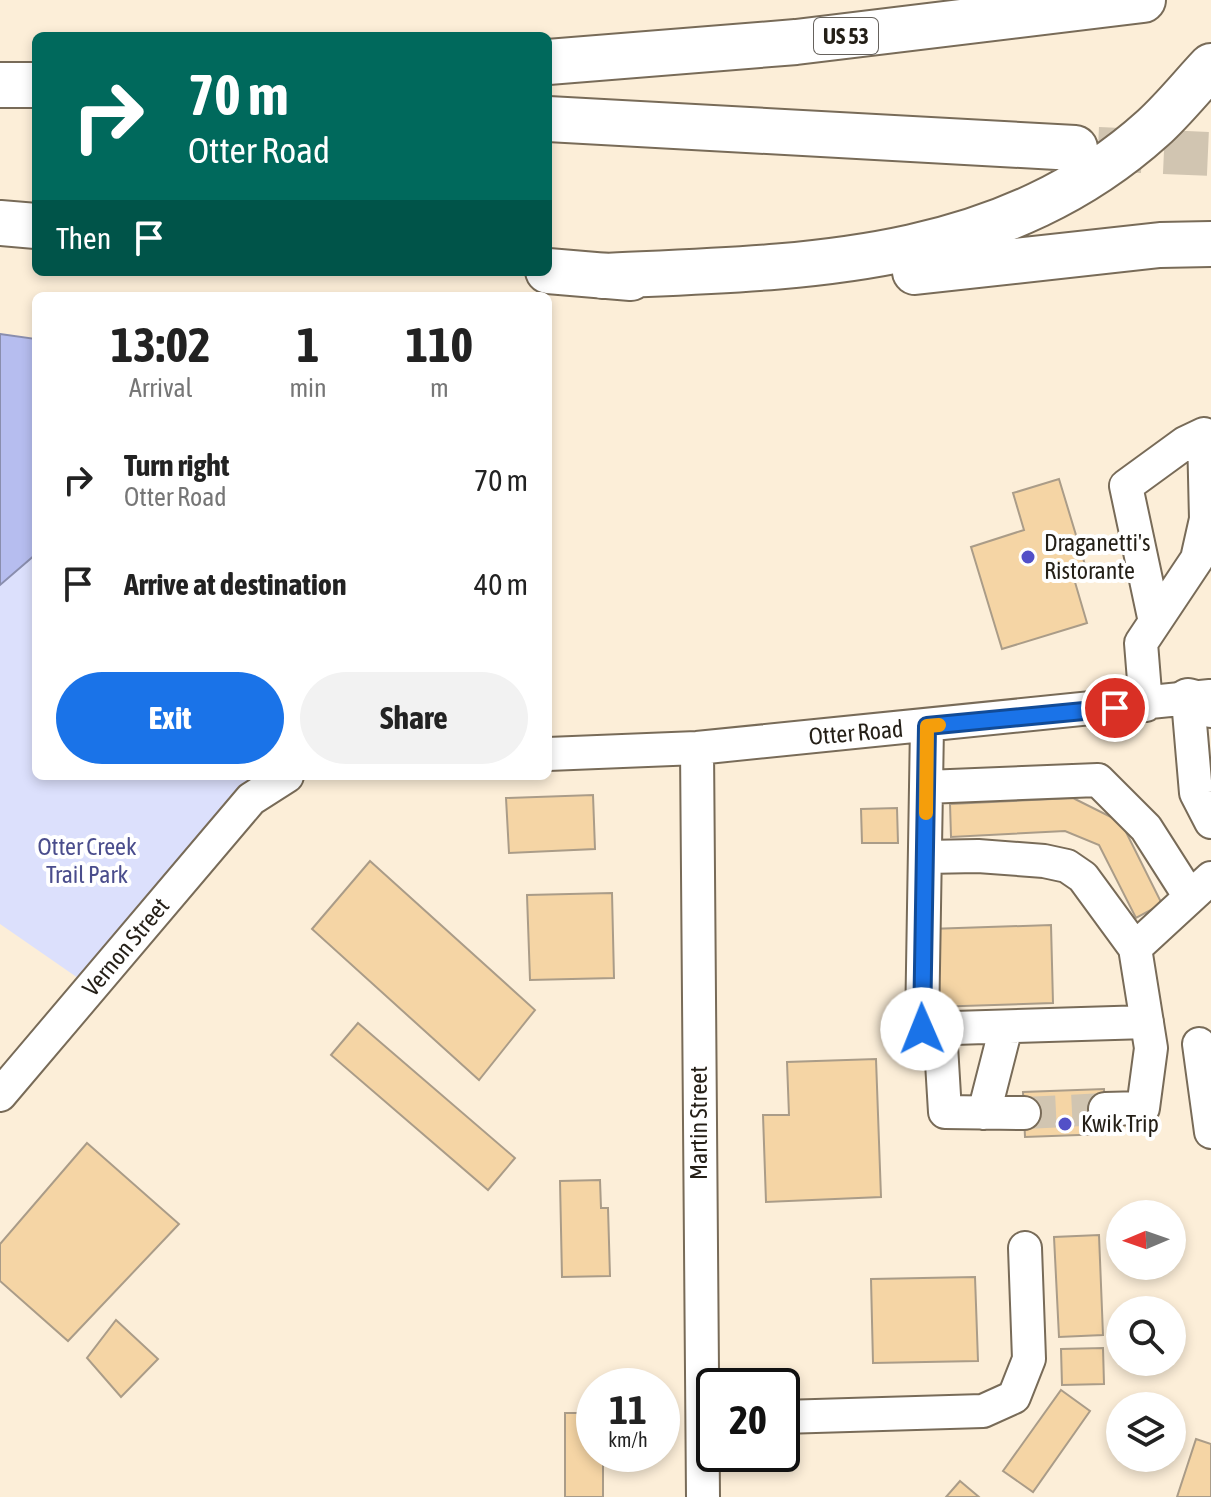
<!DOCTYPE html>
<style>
body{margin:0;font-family:"Asap Condensed",sans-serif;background:#f2f2f2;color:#222;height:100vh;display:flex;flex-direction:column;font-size:30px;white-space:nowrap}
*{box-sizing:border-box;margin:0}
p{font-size:26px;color:#767676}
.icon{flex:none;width:44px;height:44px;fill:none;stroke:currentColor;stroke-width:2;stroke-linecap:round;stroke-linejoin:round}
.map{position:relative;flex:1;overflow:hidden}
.details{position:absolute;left:32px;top:292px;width:520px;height:488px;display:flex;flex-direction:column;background:#fff;border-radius:12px;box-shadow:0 4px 12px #0003}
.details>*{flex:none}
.guide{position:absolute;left:32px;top:32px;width:520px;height:244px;border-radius:12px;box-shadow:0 4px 12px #0003;background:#00695c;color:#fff;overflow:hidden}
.needle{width:52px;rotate:268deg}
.tools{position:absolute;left:1106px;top:1200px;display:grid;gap:16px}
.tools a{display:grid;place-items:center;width:80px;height:80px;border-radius:50%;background:#fff;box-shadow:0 4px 12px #0003;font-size:40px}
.speed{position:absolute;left:576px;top:1368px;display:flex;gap:16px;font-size:40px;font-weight:700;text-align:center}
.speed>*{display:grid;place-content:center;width:104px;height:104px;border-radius:50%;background:#fff;box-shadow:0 4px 12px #0003;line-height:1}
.speed small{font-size:20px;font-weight:400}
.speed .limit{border:4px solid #111;border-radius:12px;background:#fff;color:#111}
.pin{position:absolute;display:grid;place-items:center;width:68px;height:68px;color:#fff;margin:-34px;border:4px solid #fff;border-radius:50%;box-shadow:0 2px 8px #0007}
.me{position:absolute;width:88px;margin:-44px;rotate:359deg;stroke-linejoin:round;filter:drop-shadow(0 0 6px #0008)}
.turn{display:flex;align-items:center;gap:28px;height:168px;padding:0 24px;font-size:36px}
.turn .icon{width:104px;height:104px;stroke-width:2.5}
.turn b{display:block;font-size:56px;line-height:68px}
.then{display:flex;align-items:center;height:76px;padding:0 24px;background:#0003;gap:16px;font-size:30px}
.eta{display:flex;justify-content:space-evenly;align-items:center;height:136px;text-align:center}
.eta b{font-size:48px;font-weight:700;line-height:56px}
.primary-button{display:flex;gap:16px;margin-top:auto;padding:16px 24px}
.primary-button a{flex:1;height:92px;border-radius:48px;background:#1a73e8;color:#fff;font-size:32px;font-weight:700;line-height:92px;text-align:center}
.primary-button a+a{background:#f2f2f2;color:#222}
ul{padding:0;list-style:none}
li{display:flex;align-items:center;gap:24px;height:104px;padding:0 24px}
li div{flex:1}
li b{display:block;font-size:30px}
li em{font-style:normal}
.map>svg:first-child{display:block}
.green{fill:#dce0fc}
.water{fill:#b6bdef;stroke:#8a8eae;stroke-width:2}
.building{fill:#f5d5a5;stroke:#aa9c88;stroke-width:2}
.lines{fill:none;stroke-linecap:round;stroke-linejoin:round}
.minor-tunnel{stroke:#d1c5b1;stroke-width:32;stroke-dasharray:32 16;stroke-linecap:butt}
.highway-tunnel{stroke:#d1c5b1;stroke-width:44;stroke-dasharray:44 22;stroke-linecap:butt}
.minor-casing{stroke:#786b58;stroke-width:36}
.major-casing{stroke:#786b58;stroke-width:46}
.highway-casing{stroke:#786b58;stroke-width:48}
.minor{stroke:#fff;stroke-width:32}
.major{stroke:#fff;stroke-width:42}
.highway{stroke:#fff;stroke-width:44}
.route-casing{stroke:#114b97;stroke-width:20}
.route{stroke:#1a73e8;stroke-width:14}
.slow{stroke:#f59e0b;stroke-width:14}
.poi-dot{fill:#5350c7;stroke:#fff;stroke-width:3}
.labels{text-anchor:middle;stroke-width:8;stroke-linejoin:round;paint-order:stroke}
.shield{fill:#fff;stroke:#66625d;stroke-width:2}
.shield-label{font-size:22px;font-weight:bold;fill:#241f17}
.poi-label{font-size:24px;fill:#241f17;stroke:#fff;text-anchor:start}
.street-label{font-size:24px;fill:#241f17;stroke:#fff}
.park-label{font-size:24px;fill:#4a4d8c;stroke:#fff}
</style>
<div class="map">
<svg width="1211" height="1497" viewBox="0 0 1211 1497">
<rect width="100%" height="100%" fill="#fceed8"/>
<path class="green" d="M 0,344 L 36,350 L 36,776 L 287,776 L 91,987 L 0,924 Z"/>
<path class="water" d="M 0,334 L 36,339 L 36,554 L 0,585 Z"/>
<path class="building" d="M 1059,479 L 1086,568 L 1072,572 L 1087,623 L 1002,649 L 971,547 L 1024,530 L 1013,493 Z
M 593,795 L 595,849 L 509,853 L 506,798 Z
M 1073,798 L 1121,822 L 1162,904 L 1136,918 L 1099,845 L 1065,831 L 951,837 L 950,804 Z
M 897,808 L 898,843 L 862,843 L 861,809 Z
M 370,861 L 535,1010 L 479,1080 L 312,929 Z
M 612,893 L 614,978 L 530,980 L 527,895 Z
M 1051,925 L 1053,1003 L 932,1007 L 929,929 Z
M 358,1023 L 515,1158 L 488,1190 L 331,1055 Z
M 876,1059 L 881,1197 L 766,1202 L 763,1115 L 789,1115 L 787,1062 Z
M 1104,1089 L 1106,1134 L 1025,1137 L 1023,1092 Z
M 87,1143 L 179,1224 L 68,1341 L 0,1281 L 0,1244 Z
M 600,1180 L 601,1208 L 608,1208 L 610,1276 L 562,1277 L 560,1181 Z
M 1099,1235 L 1103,1335 L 1059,1337 L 1054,1237 Z
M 975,1277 L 978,1361 L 873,1363 L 871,1279 Z
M 116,1320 L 158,1359 L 121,1397 L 87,1358 Z
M 1103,1348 L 1104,1384 L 1062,1385 L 1061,1349 Z
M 1061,1390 L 1090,1411 L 1033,1492 L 1003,1471 Z
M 565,1413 L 594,1413 L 594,1454 L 603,1454 L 603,1497 L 565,1497 Z
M 1196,1439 L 1211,1444 L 1211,1497 L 1177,1497 Z
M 960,1481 L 979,1497 L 946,1497 Z"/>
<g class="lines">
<path class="minor-tunnel" d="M 1024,1113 L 1105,1109"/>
<path class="highway-tunnel" d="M 1098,149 L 1211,154"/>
<defs>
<path id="minor" d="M 1188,700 L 1196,793 L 1211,822
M 1146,705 L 1141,643 L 1197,559 L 1206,519 L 1204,434 L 1185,443 L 1126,486 L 1155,622
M 927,726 L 922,1029 L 1147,1022
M 697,748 L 703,1497
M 548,754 L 697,748 L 1210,696
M 926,787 L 1098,780 L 1146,828 L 1190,897
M 925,857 L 978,856 L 1044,861 L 1067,866 L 1083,877 L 1135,948 L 1151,1048 L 1143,1108 L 1105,1109
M 1135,948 L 1211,878
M 940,1029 L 945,1112 L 1024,1113
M 1199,1044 L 1211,1132
M 0,1095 L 251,799 L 287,776
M 984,1113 L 1006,1027
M 782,1417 L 983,1411 L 1014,1397 L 1029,1359 L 1025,1248"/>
<path id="major" d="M 1188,700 L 1211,706"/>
<path id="highway" d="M 548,62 L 796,42 L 1143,0
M 0,85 L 36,85
M 548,119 L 1075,148
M 0,223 L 36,226
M 548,271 L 631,278
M 915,272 L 1160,245 L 1211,244
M 602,276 C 798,267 998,268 1153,128 C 1174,109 1192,86 1211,66"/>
</defs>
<use href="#minor" class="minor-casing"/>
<use href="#major" class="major-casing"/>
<use href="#highway" class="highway-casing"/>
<use href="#minor" class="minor"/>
<use href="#major" class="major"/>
<use href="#highway" class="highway"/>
</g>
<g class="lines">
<defs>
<path id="route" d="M 922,1029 L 927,726 L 1115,708"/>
</defs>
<use href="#route" class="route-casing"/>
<use href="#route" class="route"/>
<path class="slow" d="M 926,813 L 927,726 L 939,725"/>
</g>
<g class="poi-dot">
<circle cx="1028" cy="557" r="8"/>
<circle cx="1065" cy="1124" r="8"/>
</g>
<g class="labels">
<rect class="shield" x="814" y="18" width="64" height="36" rx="6"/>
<g class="shield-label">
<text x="846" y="44">US 53</text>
</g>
<g class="poi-label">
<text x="1044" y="551">Draganetti's<tspan x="1044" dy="28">Ristorante</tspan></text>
<text x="1081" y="1132">Kwik Trip</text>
</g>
<g class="street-label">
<text transform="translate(856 733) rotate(-5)" y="8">Otter Road</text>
<text transform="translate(126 947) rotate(-50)" y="8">Vernon Street</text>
<text transform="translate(699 1123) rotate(-90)" y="8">Martin Street</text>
</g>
<g class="park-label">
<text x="87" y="855">Otter Creek<tspan x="87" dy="28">Trail Park</tspan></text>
</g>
</g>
</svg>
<div class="tools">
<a><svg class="needle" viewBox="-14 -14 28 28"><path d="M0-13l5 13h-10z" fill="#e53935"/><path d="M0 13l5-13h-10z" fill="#767676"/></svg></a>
<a><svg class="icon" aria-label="search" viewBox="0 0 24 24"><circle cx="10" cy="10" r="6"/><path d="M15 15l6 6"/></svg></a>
<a><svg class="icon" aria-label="layers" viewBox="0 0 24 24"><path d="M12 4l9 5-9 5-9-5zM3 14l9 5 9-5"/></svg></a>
</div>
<div class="speed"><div>11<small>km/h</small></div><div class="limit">20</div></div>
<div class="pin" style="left:1115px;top:708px;background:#d93025"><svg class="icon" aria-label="arrive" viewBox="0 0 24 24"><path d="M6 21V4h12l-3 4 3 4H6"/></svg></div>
<svg class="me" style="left:922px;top:1029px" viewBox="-20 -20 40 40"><circle r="19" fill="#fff"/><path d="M0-13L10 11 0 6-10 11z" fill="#1a73e8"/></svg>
<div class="guide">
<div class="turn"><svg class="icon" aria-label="right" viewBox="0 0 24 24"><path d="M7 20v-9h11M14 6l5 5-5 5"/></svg><div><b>70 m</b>Otter Road</div></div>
<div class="then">Then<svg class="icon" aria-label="arrive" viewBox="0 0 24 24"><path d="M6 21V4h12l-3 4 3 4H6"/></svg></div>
</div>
<section class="details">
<div class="eta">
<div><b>13:02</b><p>Arrival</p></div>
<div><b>1</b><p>min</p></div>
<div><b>110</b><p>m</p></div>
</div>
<ul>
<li><svg class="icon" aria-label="right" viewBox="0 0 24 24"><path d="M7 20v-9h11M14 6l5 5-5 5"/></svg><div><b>Turn right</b><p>Otter Road</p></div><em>70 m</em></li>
<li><svg class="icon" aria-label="arrive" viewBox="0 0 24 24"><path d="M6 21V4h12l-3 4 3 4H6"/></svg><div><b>Arrive at destination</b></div><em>40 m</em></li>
</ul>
<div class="primary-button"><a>Exit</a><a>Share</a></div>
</section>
</div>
